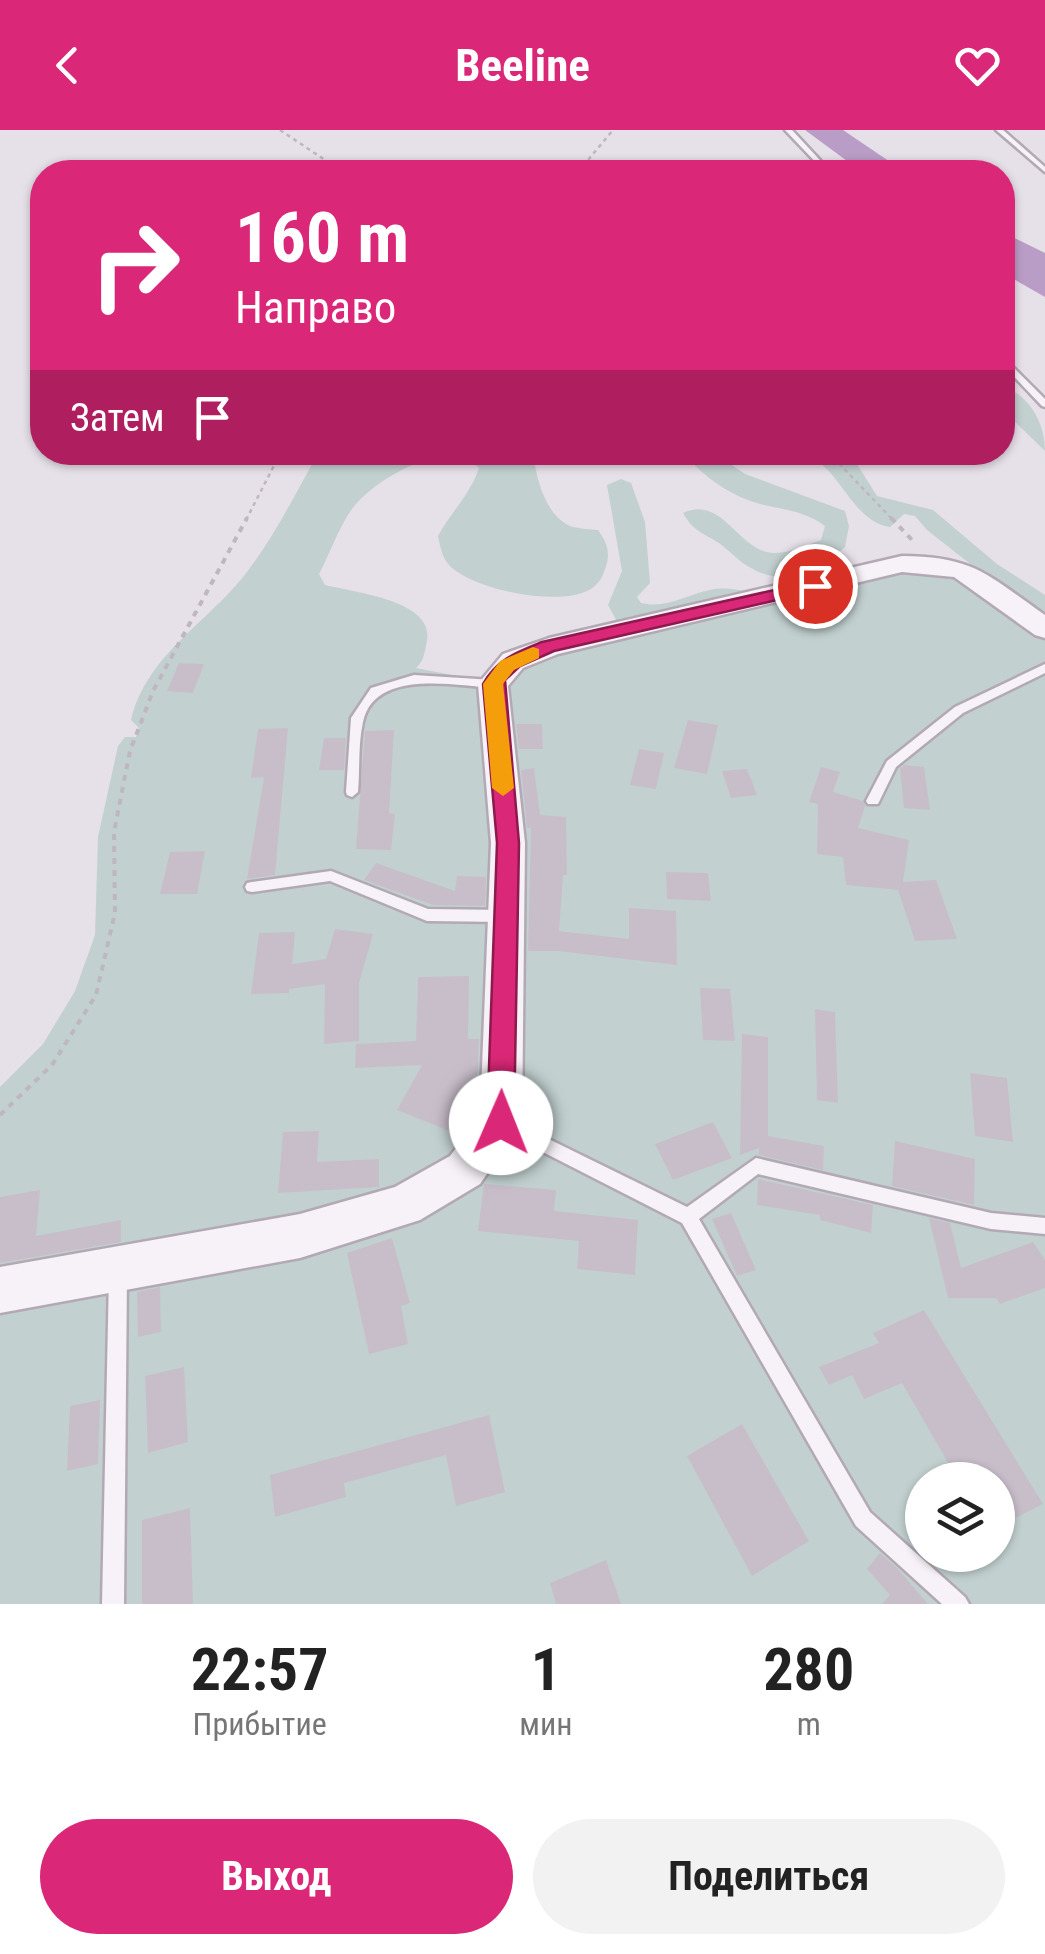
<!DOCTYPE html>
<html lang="ru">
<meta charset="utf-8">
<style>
body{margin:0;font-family:"Roboto Condensed",sans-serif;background:#f2f2f2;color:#222;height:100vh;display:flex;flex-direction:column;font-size:38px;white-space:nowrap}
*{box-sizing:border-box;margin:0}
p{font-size:32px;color:#767676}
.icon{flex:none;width:55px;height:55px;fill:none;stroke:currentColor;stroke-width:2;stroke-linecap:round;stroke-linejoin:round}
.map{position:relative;height:1474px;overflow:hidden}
.side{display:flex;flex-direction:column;background:#fff;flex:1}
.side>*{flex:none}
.hud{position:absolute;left:30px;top:30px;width:985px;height:305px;border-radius:40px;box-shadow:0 2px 8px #0004;background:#db2777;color:#fff;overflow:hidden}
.controls{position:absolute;left:905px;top:1332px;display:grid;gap:20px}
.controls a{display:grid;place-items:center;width:110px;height:110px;border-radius:50%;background:#fff;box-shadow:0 2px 8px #0004;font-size:50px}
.pin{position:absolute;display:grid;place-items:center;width:85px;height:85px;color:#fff;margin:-42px;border:5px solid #fff;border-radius:50%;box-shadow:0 2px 10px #0007}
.me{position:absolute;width:110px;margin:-55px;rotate:1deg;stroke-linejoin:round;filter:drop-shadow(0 0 8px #0008)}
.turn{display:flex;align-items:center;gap:35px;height:210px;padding:0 40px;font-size:45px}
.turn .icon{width:130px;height:130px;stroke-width:2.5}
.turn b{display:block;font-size:70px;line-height:85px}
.then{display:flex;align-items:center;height:95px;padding:0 40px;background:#0003;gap:20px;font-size:38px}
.eta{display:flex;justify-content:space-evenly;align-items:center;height:170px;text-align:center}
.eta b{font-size:60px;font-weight:700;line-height:70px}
.primary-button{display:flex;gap:20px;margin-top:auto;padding:20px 40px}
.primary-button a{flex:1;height:115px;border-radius:60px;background:#db2777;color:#fff;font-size:40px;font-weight:700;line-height:115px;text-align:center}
.primary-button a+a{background:#f2f2f2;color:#222}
header{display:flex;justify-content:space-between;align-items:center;height:130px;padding:0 40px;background:#db2777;color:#fff;font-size:45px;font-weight:700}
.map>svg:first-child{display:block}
.green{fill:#c2d1d0;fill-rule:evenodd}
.water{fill:#ba9dc6}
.building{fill:#c8beca}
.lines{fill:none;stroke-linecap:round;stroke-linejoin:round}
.service-casing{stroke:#b3a9b5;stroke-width:5}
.tertiary-casing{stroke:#b3a9b5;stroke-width:5}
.path-far1{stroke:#beb6c0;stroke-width:2.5;stroke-dasharray:4 4;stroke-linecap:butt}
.path{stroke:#beb6c0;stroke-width:4;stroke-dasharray:6 6;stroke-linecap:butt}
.service{fill:#f6f2f7;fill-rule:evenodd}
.tertiary{fill:#f6f2f7;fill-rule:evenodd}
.route{fill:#db2777;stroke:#8e194d;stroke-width:2.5}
.slow{fill:#f59e0b}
</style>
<header><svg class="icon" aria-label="back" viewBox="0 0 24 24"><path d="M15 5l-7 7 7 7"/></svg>Beeline<svg class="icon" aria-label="heart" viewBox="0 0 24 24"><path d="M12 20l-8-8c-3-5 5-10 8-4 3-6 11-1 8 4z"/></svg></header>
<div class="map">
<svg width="1045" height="1474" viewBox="0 0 1045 1474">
<rect width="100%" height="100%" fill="#e6e0e8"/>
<path class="green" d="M 1003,256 C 1030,266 1045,293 1045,321 L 1003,280 Z
M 318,323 L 533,323 C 536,346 544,381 566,394 C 574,399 588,399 598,400 C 606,411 611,422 606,436 C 603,446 599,455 589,460 C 558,477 473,460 449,435 C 442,427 440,416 438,406 C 451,382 470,365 479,338 C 448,306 378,348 355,375 C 339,395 331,422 319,444 L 325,455 C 352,462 434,470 427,510 C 425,521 424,531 416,538 L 493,553 L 620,497 L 608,475 L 622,441 L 607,355 L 621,349 L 631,353 L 645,392 L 650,453 L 637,467 L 641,473 C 667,479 685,465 710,460 C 728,456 747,461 764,467 L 936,431 L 1045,498 L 1045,1474 L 0,1474 L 0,957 L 43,914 L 75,861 L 95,805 L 98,707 L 118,616 L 125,607 L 136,607 L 139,598 L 131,590 C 147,524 208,493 247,442 C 275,405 296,363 318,323 ZM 922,1350 L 998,1350 L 998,1425 L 922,1425 Z
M 683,323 L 714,323 L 745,344 L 845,381 L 849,396 L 845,417 C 818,440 785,458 751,438 C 739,432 730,421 719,413 C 703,403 693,401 683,383 C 723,364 738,422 774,423 C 790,423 807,415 821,410 L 825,396 C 807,382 786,380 764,375 C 731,367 704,347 683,323 Z
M 802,323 L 850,323 L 877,366 L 933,380 L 997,434 L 1045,465 L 1045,487 L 997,455 L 927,400 L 915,386 L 904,384 L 890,397 C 851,392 840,334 802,323 Z"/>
<path class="water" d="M 805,0 L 843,0 L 905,42 L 862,42 Z
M 1002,102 L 1045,123 L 1045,167 L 1003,143 Z"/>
<path class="building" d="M 179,533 L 204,534 L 193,563 L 167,561 Z
M 688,590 L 718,595 L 707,644 L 674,638 Z
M 516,594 L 542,594 L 543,619 L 519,619 Z
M 288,598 L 275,745 L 247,749 L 264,647 L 251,648 L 258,599 Z
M 394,600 L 389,683 L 395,684 L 391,720 L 356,719 L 365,601 Z
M 324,608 L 346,608 L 344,640 L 319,640 Z
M 639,619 L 664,623 L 656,659 L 630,655 Z
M 904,635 L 924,637 L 930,680 L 904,678 L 900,639 Z
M 821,637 L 840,642 L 833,662 L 863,671 L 865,676 L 858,698 L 909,710 L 903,752 L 936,750 L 957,809 L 915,811 L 898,760 L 846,755 L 843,727 L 817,724 L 818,674 L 809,672 Z
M 534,638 L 540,685 L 566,687 L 567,745 L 563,745 L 559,801 L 629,809 L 629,778 L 676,781 L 677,835 L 558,821 L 528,821 L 531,698 L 527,698 L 521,640 Z
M 747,639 L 757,665 L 731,668 L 722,641 Z
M 205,721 L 197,764 L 160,764 L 170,722 Z
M 376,733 L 455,761 L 457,746 L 486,747 L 485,776 L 433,775 L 364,750 Z
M 666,742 L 708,743 L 711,771 L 667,769 Z
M 335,799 L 373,804 L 359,853 L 359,911 L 324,914 L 325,854 L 289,859 L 289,863 L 251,864 L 259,803 L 295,802 L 292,834 L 326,829 Z
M 469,846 L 468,909 L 479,909 L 477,958 L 452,1002 L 397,980 L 422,935 L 355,938 L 356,914 L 416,911 L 418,847 Z
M 700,858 L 730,859 L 735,911 L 703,910 Z
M 815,879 L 835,882 L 838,973 L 817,970 Z
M 742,904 L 768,907 L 768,1006 L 824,1016 L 823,1040 L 759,1025 L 759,1018 L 740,1025 Z
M 970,943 L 1007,948 L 1013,1012 L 975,1006 Z
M 713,992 L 732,1028 L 673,1050 L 655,1014 Z
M 319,1001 L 317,1032 L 379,1029 L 379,1057 L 278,1063 L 283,1002 Z
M 895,1011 L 975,1029 L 974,1075 L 892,1056 Z
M 758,1049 L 873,1075 L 871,1103 L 820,1090 L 820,1085 L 757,1075 Z
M 484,1054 L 556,1060 L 554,1081 L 638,1090 L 635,1145 L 577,1139 L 579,1111 L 478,1101 Z
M 40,1060 L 36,1106 L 121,1090 L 121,1112 L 0,1133 L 0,1067 Z
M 731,1083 L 756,1140 L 737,1146 L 712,1089 Z
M 929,1088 L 950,1093 L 961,1138 L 1033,1112 L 1045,1130 L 1045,1158 L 1000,1174 L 996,1168 L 948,1168 Z
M 392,1108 L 410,1173 L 401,1176 L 408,1214 L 369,1224 L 347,1123 Z
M 160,1157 L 161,1202 L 138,1207 L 137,1162 Z
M 924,1180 L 1043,1374 L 998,1397 L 998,1350 L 958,1350 L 902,1253 L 864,1269 L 852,1245 L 829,1255 L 819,1237 L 879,1213 L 873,1203 Z
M 184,1237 L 188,1312 L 148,1323 L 145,1246 Z
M 100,1270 L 98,1334 L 67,1341 L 70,1276 Z
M 489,1285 L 505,1362 L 456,1376 L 446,1325 L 344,1353 L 346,1367 L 275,1387 L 270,1345 Z
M 742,1294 L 809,1411 L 752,1446 L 687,1326 Z
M 190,1378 L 193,1474 L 142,1474 L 142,1390 Z
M 880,1423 L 897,1438 L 928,1474 L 882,1474 L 890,1465 L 867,1439 Z
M 606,1430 L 621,1474 L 556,1474 L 550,1453 Z"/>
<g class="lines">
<defs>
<path id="service" d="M 785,0 L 792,0 L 831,42 L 825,42 Z
M 996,0 L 1003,0 L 1045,37 L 1045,42 Z
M 1002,226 L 1045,269 L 1045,277 L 1042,276 L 1002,234 Z
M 1045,534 L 1045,543 L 963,583 L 896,637 L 878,674 L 868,674 L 866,671 L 887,631 L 955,577 Z
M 414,545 L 493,550 L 499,554 L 493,558 C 454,555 374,539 363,592 C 358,614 360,639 358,662 L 352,667 L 347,665 L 346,662 L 351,588 L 371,558 Z
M 331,741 L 428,779 L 505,780 L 510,782 L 512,786 L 510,790 L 505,792 L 427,791 L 330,751 L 252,762 L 247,761 L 245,757 L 247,753 L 252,752 Z
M 502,986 L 687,1077 L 756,1028 L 991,1083 L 1045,1088 L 1045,1104 L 991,1099 L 758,1044 L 699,1089 L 870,1382 L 965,1467 L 969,1474 L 942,1474 L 856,1396 L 682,1093 L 496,998 L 494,993 L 496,988 Z
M 118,1136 L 124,1139 L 127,1145 L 124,1474 L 102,1474 L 109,1145 L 112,1139 Z"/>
<path id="tertiary" d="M 902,426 C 974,426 989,446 1045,485 L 1045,508 L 1035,505 L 954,447 L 902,442 L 558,524 L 523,538 L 508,556 L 525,713 L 522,993 L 480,1054 L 420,1090 L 300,1128 L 0,1183 L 0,1137 L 300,1084 L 395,1057 L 450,1026 L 480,987 L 491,713 L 478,554 L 503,524 L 549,508 Z"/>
</defs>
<use href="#service" class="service-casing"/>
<use href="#tertiary" class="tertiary-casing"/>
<path class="path-far1" d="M 280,0 L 343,42
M 578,42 L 613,0
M 828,322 L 893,390
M 246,390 L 281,322"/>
<path class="path" d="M 891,388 L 915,413
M 0,985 L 52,935 L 96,865 L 115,783 L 114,702 L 130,621 L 153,561 L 247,388"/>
<use href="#service" class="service"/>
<use href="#tertiary" class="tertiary"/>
</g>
<path class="route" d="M 815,451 L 824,456 L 821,460 L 554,521 L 520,536 L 505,550 L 519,713 L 514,993 L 510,1002 L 501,1005 L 491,1002 L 487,993 L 497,713 L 483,554 C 497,529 517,522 542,512 Z"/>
<path class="slow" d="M 533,517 L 539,519 L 539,528 L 514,540 L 503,554 L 514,658 L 503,666 L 492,658 L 483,554 L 500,531 Z"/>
</svg>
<div class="controls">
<a><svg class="icon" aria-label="layers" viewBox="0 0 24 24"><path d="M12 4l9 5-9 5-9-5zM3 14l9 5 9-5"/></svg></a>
</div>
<div class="pin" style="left:815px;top:456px;background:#d93025"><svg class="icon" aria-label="arrive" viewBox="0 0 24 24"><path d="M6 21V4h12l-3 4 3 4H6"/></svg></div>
<svg class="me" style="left:501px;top:993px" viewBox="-20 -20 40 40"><circle r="19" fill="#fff"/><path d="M0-13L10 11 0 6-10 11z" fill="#db2777"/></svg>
<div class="hud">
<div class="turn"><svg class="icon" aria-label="right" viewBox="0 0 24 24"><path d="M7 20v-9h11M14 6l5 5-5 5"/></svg><div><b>160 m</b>Направо</div></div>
<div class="then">Затем<svg class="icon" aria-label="arrive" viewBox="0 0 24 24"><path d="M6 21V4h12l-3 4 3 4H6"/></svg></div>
</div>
</div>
<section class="side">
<div class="eta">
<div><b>22:57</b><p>Прибытие</p></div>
<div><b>1</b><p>мин</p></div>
<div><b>280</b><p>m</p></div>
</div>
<div class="primary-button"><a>Выход</a><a>Поделиться</a></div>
</section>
